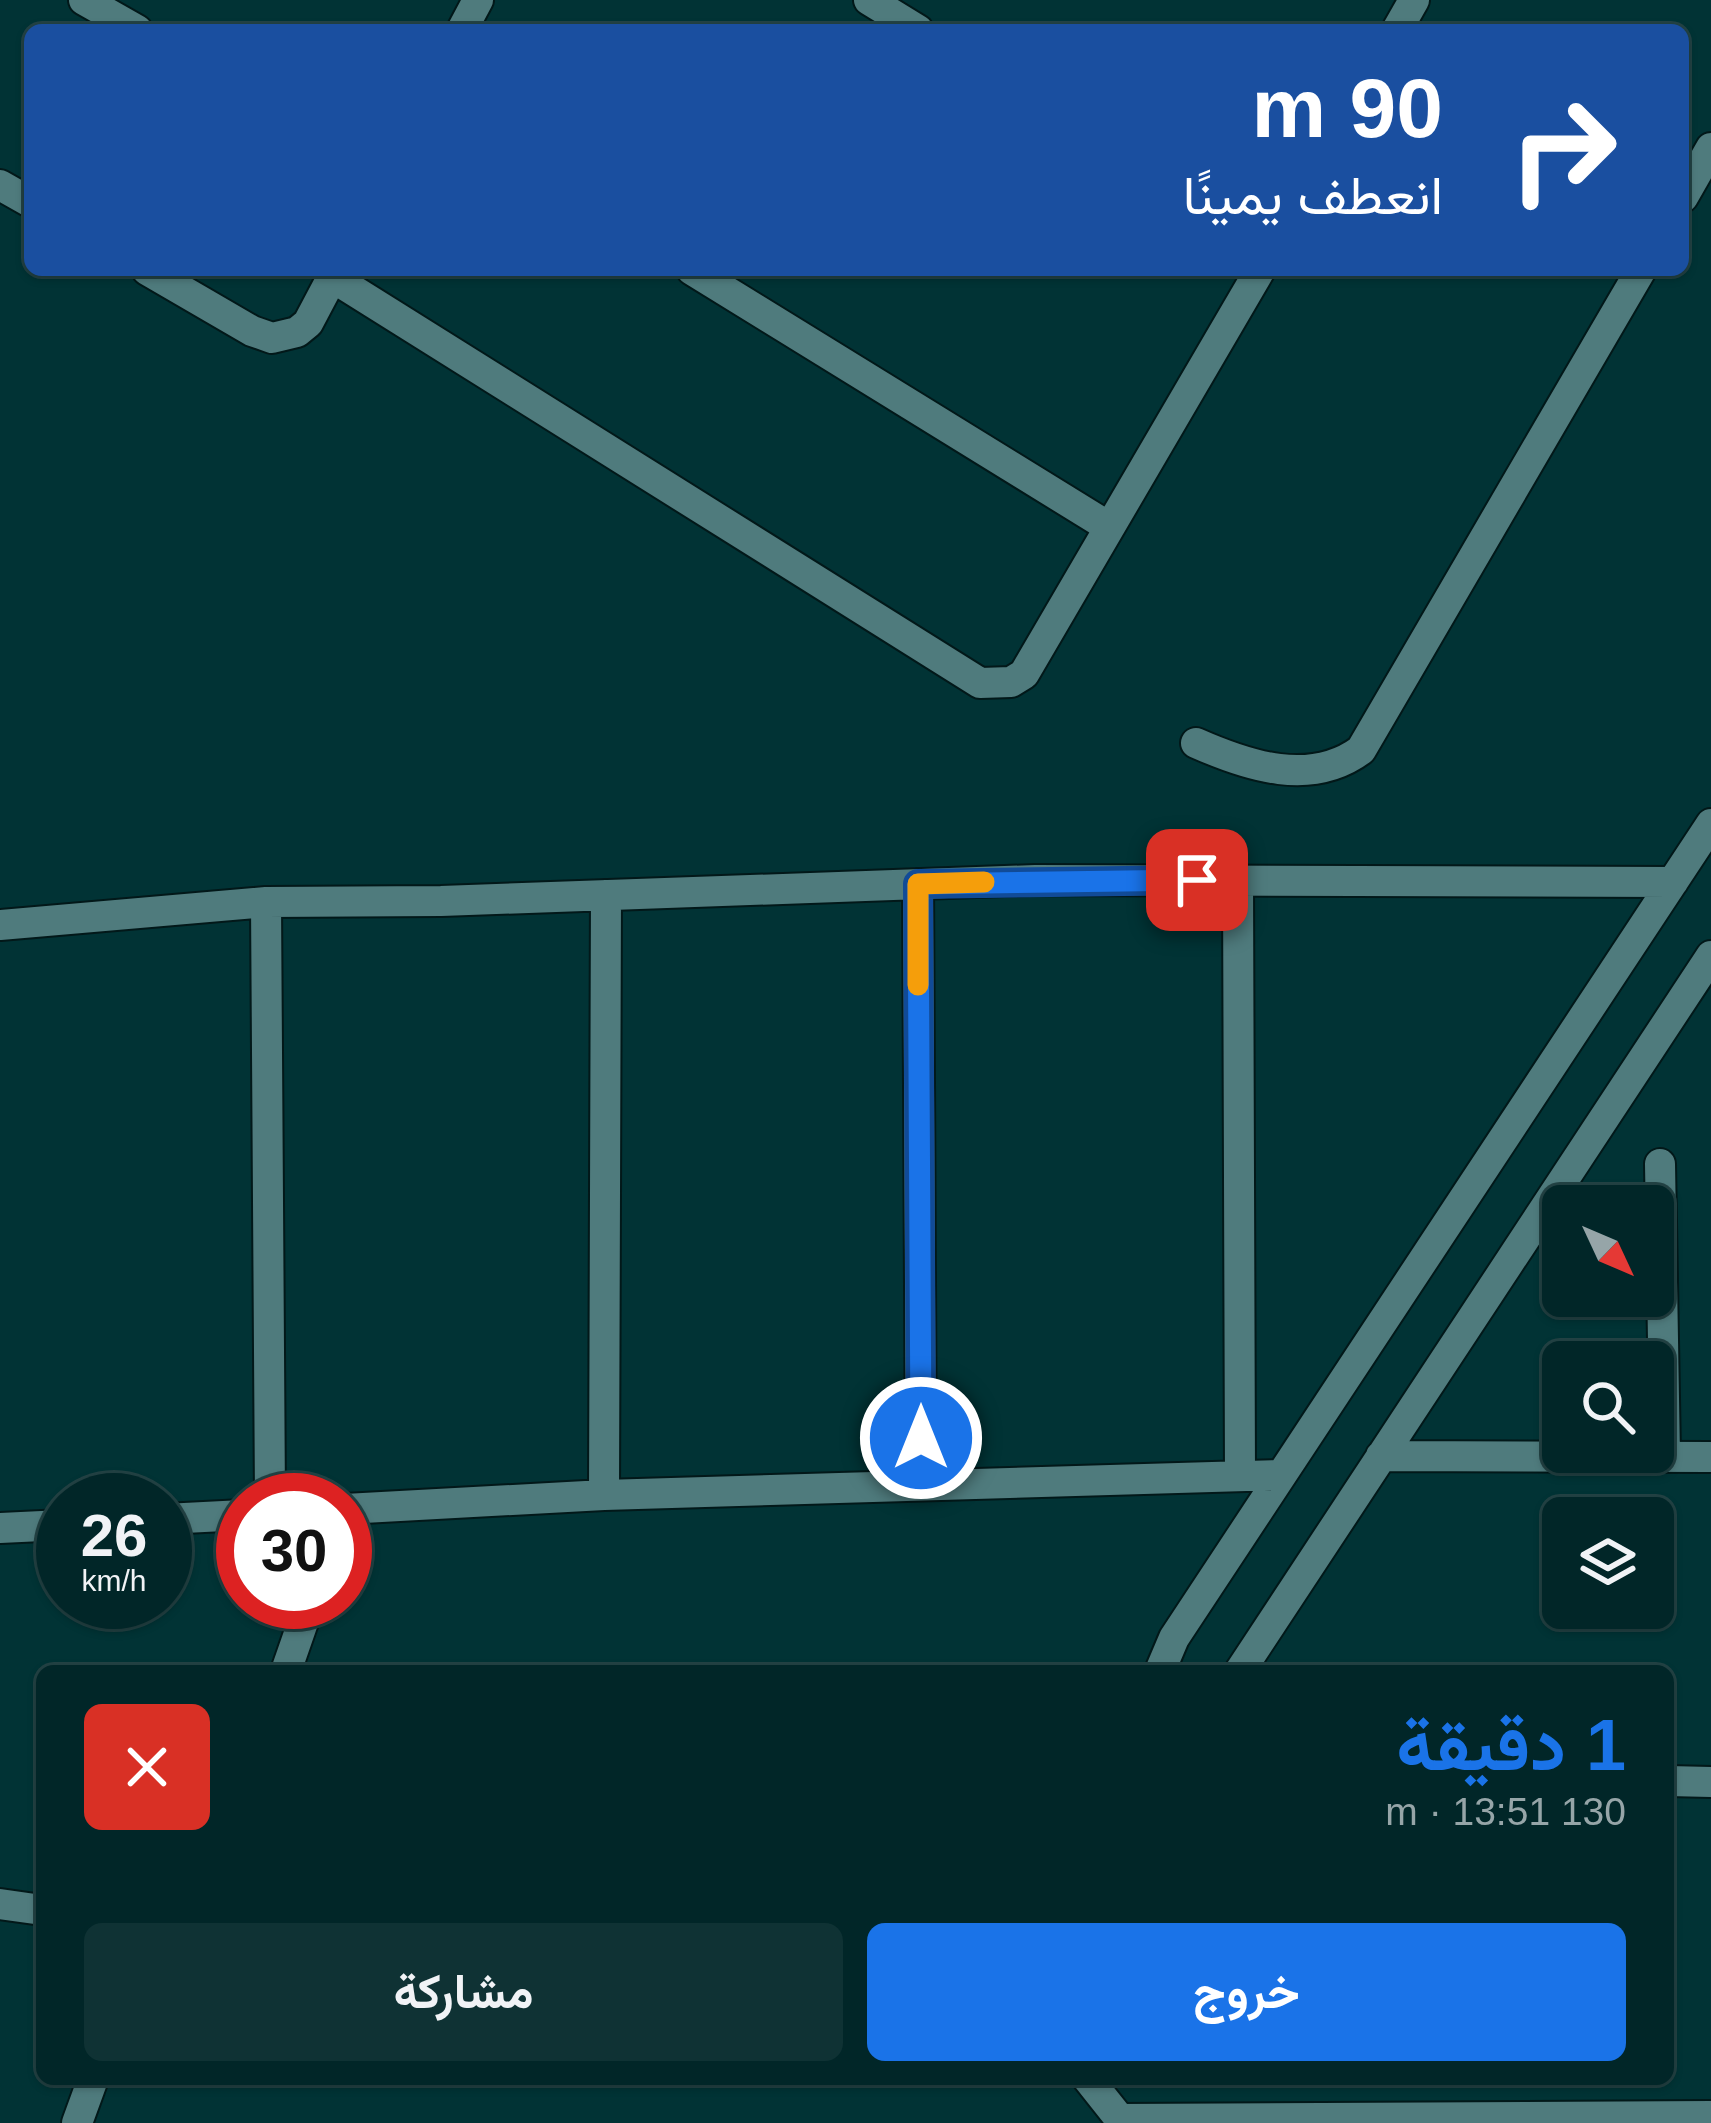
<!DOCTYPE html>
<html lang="ar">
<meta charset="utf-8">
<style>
body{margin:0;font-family:Arial,Vazirmatn,sans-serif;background:#0f3234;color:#f1f3f6;direction:rtl;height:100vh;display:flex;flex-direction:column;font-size:45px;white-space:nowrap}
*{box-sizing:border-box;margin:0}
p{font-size:39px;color:#96a5a8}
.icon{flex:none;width:66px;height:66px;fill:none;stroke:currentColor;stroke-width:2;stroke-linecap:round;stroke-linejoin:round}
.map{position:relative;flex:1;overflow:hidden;direction:ltr}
.details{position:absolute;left:36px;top:1665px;width:1638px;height:420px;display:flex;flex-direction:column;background:#012628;border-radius:18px;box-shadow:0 3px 9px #0004,0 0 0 3px #234345;direction:rtl}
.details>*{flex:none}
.guide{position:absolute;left:24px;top:24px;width:1665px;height:252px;border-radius:18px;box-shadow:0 3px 9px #0004,0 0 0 3px #234345;direction:rtl;background:#1a4fa0;color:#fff;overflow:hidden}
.needle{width:78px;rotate:134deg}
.tools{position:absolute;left:1542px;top:1185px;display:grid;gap:24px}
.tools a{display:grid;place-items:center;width:132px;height:132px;border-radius:18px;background:#012628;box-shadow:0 3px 9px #0004,0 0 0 3px #234345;font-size:60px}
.speed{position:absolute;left:36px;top:1473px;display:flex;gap:24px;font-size:60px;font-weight:700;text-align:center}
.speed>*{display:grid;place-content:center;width:156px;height:156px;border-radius:50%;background:#012628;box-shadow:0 3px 9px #0004,0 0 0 3px #234345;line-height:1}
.speed small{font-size:30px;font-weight:400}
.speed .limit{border:18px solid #d22;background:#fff;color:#111}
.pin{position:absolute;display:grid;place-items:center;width:102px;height:102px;color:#fff;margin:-51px;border-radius:24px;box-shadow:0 6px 18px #0006}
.me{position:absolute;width:132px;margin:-66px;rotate:0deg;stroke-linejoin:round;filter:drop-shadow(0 0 9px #0008)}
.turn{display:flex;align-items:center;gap:42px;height:252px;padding:0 48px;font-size:54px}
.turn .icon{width:156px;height:156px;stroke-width:2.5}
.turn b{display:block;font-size:84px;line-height:102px}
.round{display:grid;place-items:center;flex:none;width:126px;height:126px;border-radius:18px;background:#0f3234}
.head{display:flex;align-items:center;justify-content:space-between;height:204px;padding:0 48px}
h1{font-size:72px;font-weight:700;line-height:90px;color:#1a73e8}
.primary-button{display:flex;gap:24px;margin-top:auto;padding:24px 48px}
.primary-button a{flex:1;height:138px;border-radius:18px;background:#1a73e8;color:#fff;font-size:48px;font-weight:700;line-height:138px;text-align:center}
.primary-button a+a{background:#0f3234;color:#f1f3f6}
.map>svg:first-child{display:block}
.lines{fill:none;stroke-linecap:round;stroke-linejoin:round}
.street-casing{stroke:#021819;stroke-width:34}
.street{stroke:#4f7b7d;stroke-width:30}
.route-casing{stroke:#114b97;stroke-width:30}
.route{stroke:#1a73e8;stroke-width:21}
.slow{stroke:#f59e0b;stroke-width:21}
</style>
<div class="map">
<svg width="1711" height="2123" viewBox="0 0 1711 2123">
<rect width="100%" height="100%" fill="#013335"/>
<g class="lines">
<defs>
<path id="street" d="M 84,0 L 137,30
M 869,0 L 918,30
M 462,30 L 478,0
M 1397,30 L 1414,0
M 0,185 L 30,202
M 1683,197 L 1711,148
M 147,270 L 252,331 L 272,338 L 297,332 L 308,323 L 336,270
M 692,270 L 1109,527
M 332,277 L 980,683 L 1011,682 L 1024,674 L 1260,270
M 1196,743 C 1248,766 1311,787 1361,750 L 1641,270
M 1238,880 L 1240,1476
M 918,884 L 921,1484
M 266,902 L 270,1500
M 0,925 L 266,902 L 441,901 L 1035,880 L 1673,882
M 1660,1164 L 1665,1457
M 1381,1456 L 1711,1457
M 604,1495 L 606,895
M 345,1509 L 604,1495 L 1281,1475
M 165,1519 L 243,1515
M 0,1528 L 63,1525
M 286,1671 L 310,1602
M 1160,1671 L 1174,1638 L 1711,824
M 1240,1671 L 1711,956
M 1668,1781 L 1711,1782
M 0,1904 L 42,1910
M 1088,2079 L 1123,2123
M 1120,2119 L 1711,2116
M 77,2123 L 93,2079"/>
</defs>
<use href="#street" class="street-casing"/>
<use href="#street" class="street"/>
</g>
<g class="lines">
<defs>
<path id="route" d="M 921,1438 L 918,884 L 1197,880"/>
</defs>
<use href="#route" class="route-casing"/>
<use href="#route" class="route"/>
<path class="slow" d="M 918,985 L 918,884 L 984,882"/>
</g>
</svg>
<div class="tools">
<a><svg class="needle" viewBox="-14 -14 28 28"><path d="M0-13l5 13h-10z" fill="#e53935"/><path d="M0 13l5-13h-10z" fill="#96a5a8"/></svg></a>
<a><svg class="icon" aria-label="search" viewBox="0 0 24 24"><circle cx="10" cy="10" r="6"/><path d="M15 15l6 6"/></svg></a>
<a><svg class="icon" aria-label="layers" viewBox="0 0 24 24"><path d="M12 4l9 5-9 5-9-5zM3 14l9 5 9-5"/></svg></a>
</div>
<div class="speed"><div>26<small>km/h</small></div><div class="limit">30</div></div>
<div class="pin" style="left:1197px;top:880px;background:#d93025"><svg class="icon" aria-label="arrive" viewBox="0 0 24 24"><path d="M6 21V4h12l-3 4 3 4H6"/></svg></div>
<svg class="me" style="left:921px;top:1438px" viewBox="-20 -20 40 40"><circle r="17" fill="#1a73e8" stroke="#fff" stroke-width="3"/><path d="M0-11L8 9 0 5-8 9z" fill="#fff"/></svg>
<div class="guide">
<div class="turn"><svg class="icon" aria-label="right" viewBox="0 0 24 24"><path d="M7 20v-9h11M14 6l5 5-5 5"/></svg><div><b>90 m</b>انعطف يمينًا</div></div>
</div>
<section class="details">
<div class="head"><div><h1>1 دقيقة</h1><p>130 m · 13:51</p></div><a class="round" style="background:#d93025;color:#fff"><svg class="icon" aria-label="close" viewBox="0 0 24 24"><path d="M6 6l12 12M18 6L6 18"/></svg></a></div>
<div class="primary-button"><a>خروج</a><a>مشاركة</a></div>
</section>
</div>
